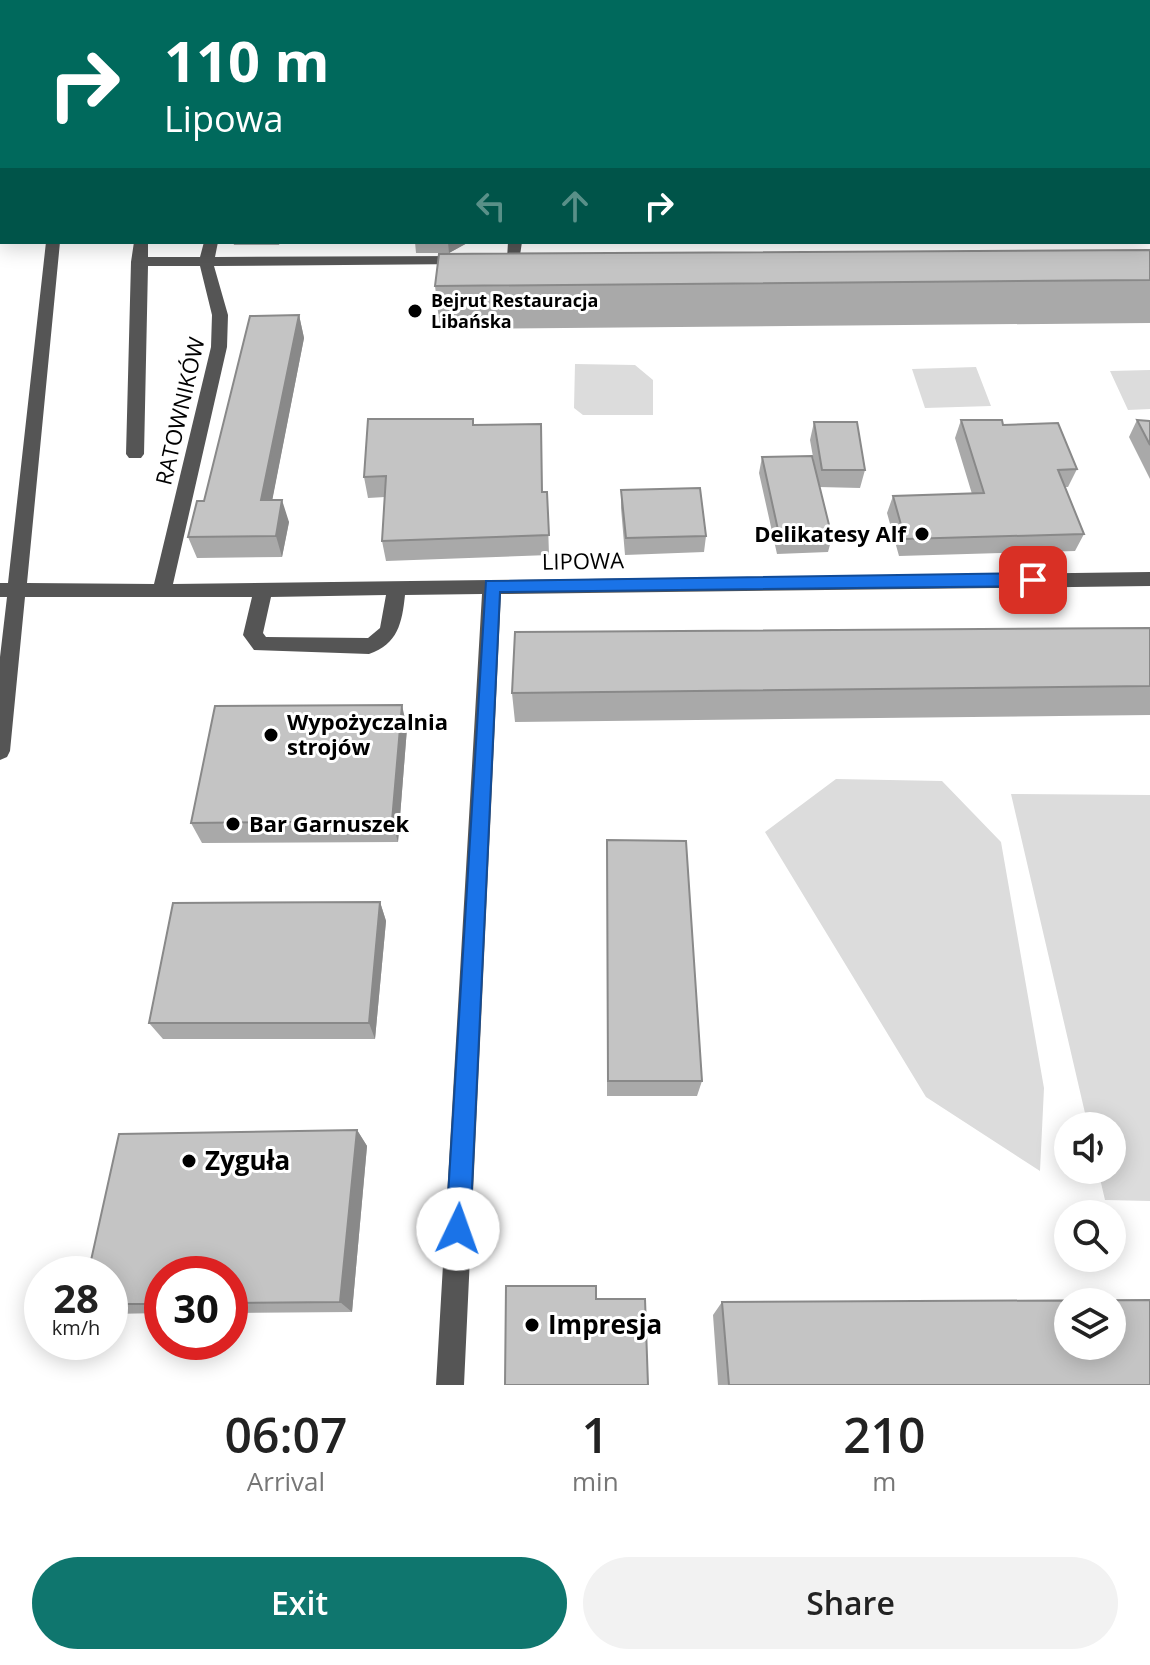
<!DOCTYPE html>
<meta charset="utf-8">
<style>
body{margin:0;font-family:"Open Sans",sans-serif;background:#f2f2f2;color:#222;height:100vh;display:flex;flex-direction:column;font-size:30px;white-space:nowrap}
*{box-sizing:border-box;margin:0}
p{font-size:26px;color:#767676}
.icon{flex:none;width:44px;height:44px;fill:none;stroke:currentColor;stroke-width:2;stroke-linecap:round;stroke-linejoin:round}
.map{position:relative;height:1385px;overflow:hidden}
.panel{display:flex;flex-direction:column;background:#fff;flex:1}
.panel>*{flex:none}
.banner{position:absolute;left:0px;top:0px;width:1150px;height:244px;box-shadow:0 4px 20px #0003;background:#00695c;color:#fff;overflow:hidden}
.controls{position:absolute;left:1054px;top:1112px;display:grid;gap:16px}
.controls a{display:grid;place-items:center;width:72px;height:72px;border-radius:50%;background:#fff;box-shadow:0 4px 20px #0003;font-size:40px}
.speed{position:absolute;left:24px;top:1256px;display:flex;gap:16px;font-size:40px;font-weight:700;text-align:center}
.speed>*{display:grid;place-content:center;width:104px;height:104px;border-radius:50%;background:#fff;box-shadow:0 4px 20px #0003;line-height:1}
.speed small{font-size:20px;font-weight:400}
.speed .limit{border:12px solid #d22;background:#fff;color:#111}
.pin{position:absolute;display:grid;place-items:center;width:68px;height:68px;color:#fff;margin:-34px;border-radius:16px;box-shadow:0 4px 12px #0006}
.me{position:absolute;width:88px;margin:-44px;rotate:3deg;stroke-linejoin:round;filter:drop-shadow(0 0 6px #0008)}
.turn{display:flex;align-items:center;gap:28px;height:168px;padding:0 32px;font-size:36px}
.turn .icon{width:104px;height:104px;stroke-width:2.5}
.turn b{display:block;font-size:56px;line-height:68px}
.lanes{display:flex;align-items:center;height:76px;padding:0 32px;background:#0003;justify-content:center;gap:40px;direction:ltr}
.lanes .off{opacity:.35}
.eta{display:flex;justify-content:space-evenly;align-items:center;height:136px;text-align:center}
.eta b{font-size:48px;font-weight:600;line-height:56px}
.button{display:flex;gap:16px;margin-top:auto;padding:16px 32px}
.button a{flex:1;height:92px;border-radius:48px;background:#0f766e;color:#fff;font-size:32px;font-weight:600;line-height:92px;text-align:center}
.button a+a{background:#f2f2f2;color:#222}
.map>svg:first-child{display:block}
.green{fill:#dcdcdc}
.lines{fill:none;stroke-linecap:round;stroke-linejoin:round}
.minor{fill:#555;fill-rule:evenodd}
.wall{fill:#a9a9a9}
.shaded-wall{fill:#898989}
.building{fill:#c4c4c4;stroke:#898989;stroke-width:2;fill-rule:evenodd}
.route{fill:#1a73e8;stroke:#114b97;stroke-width:2}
.poi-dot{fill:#000;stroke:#fff;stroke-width:3}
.labels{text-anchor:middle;stroke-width:6;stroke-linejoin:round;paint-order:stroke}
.far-poi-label{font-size:18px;font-weight:bold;fill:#000;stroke:#fff;text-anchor:start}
.street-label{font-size:22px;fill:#000;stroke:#fff}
.poi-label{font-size:22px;font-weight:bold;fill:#000;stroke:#fff;text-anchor:start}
.near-poi-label{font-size:26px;font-weight:bold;fill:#000;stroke:#fff;text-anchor:start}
</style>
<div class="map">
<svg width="1150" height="1385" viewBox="0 0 1150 1385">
<rect width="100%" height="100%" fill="#fff"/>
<path class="green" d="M 575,364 L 635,365 L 653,380 L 653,415 L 583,415 L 574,408 Z
M 976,367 L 991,406 L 925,408 L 912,369 Z
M 1150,370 L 1150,409 L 1128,410 L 1110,371 Z
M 836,779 L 942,781 L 1001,842 L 1044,1088 L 1040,1171 L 926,1097 L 765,832 Z
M 1011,794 L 1150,795 L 1150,1201 L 1105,1200 L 1098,1170 L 1112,1170 L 1112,1126 L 1088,1126 Z"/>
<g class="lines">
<path class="minor" d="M 134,0 L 146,0 L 133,2 Z
M 270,0 L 282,0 L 282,2 L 270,2 Z
M 1148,38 L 1150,38 L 1150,46 L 1148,46 Z
M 0,178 L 2,178 L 2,186 L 0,186 Z
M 46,242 L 60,242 L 27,583 L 154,584 L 211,347 L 212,315 L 200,266 L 148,266 L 144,454 L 141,458 L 129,458 L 126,454 L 131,262 L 134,242 L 148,242 L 148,257 L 200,257 L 204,242 L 218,242 L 215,257 L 466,256 L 473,260 L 466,264 L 214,266 L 228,315 L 227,347 L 173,584 L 1150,572 L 1150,586 L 501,594 L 464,1385 L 436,1385 L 482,594 L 405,595 C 402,623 398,644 369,654 L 254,650 L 243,635 L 252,597 L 25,597 L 10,751 L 7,757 L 0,760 L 0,657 L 7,597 L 0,597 L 0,583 L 8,583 ZM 386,595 L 380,628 L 368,638 L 266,637 L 263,633 L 271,597 Z
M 508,242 L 522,242 L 519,262 L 514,263 L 507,259 Z"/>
</g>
<path class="wall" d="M 372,0 L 413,0 L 413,2 L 372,2 Z
M 233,242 L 280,242 L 279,245 L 234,245 Z
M 415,242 L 469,242 L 449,253 L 416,253 Z
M 1150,250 L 1150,323 L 440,329 L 435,286 Z
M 299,315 L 304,338 L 272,500 L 289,522 L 282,557 L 197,558 L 188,537 L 204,501 Z
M 961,420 L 1003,425 L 1077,469 L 1068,487 L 1065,487 L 1084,534 L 1075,551 L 899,556 L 887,513 L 893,496 L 972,494 L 955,438 Z
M 1137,420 L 1150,421 L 1150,479 L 1129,437 Z
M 814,422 L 865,470 L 860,488 L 819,487 L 832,537 L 828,552 L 777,554 L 759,473 L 762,457 L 815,468 L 810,440 Z
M 474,425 L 542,492 L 547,492 L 549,555 L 386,561 L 382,541 L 385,497 L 368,498 L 364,477 Z
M 621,490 L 706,536 L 704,552 L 625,555 L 621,508 Z
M 1150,628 L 1150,715 L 515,722 L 512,693 Z
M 407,728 L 398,842 L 202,843 L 191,823 Z
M 607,840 L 702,1081 L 697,1096 L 607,1096 Z
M 380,902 L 386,921 L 375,1039 L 163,1039 L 149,1023 Z
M 357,1130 L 367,1146 L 352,1312 L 230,1313 L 230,1274 L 162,1274 L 162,1313 L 110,1314 L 110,1274 Z
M 722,1302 L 1150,1385 L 718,1385 L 713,1315 Z"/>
<path class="shaded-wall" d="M 0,0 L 10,0 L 8,2 L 2,2 L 2,11 L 0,14 Z
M 448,242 L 469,242 L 449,253 Z
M 299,315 L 304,338 L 268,522 L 261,500 Z
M 282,500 L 289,522 L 282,557 L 276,536 Z
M 402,705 L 407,728 L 398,842 L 392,821 Z
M 380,902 L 386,921 L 375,1039 L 369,1023 Z
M 357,1130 L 367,1146 L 352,1312 L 340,1302 Z"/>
<path class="building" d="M 199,0 L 237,0 L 237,2 L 198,2 Z
M 578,0 L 620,0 L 620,2 L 578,2 Z
M 1150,250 L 1150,280 L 435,286 L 439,254 Z
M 299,315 L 261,500 L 282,500 L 276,536 L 188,537 L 197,501 L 204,501 L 250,316 Z
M 368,419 L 473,419 L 473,425 L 541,424 L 542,492 L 547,492 L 549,535 L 382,541 L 386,476 L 364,477 Z
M 961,420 L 1002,420 L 1003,425 L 1058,423 L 1077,469 L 1058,470 L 1084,534 L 905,539 L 893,496 L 984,493 Z
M 1137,420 L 1150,421 L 1150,445 Z
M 814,422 L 857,422 L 865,470 L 822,470 Z
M 812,456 L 832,537 L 780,539 L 762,457 Z
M 700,488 L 706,536 L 626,538 L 621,490 Z
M 1150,628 L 1150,686 L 512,693 L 515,632 Z
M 402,705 L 392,821 L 191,823 L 215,706 Z
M 607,840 L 686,841 L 702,1081 L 608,1081 Z
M 380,902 L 369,1023 L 149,1023 L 173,903 Z
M 357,1130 L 340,1302 L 230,1303 L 230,1274 L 162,1274 L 162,1304 L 110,1304 L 110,1274 L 88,1274 L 119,1134 Z
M 506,1286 L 596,1286 L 596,1299 L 645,1299 L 648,1385 L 505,1385 Z
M 1150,1300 L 1150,1385 L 729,1385 L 722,1302 ZM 1068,1302 L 1112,1302 L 1112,1346 L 1068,1346 Z"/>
<path class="route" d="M 1033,573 L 1041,580 L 1033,586 L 500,592 L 470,1229 L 467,1237 L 458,1241 L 450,1237 L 446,1229 L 486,581 Z"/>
<g class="poi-dot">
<circle cx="415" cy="311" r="8"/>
<circle cx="922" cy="534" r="8"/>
<circle cx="271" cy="735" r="8"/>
<circle cx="233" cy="824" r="8"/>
<circle cx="189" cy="1161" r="8"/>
<circle cx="532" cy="1325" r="8"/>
</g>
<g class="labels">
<g class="far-poi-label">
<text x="431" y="307">Bejrut Restauracja<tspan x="431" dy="21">Libańska</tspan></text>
</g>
<g class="street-label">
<text transform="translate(180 411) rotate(-77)" y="8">RATOWNIKÓW</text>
<text transform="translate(583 561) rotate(-1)" y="8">LIPOWA</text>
</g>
<g class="poi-label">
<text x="906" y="542" text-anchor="end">Delikatesy Alf</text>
<text x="287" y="730">Wypożyczalnia<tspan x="287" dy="25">strojów</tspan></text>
<text x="249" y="832">Bar Garnuszek</text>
</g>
<g class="near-poi-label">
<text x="205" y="1170">Zyguła</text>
<text x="548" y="1334">Impresja</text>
</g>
</g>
</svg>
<div class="controls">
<a><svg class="icon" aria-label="sound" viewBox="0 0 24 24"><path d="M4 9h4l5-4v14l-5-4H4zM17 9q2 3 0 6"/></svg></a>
<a><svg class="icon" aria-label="search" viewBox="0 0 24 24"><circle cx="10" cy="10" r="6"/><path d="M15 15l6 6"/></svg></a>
<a><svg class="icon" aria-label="layers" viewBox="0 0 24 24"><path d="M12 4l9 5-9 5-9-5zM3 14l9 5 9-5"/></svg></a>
</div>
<div class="speed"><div>28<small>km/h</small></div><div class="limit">30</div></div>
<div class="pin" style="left:1033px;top:580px;background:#d93025"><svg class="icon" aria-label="arrive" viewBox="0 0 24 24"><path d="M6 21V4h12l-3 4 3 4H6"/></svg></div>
<svg class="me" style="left:458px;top:1229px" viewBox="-20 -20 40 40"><circle r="19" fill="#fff"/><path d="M0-13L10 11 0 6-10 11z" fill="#1a73e8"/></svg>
<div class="banner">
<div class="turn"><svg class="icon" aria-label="right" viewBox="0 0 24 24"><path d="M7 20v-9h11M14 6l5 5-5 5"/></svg><div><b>110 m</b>Lipowa</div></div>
<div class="lanes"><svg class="icon off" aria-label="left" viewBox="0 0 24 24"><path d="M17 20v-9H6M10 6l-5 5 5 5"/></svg><svg class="icon off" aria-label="ahead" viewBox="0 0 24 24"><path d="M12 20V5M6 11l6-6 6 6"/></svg><svg class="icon" aria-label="right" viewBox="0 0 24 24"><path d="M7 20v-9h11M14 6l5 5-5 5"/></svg></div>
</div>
</div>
<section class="panel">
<div class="eta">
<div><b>06:07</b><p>Arrival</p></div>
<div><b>1</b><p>min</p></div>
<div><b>210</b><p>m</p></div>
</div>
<div class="button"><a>Exit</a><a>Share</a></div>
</section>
